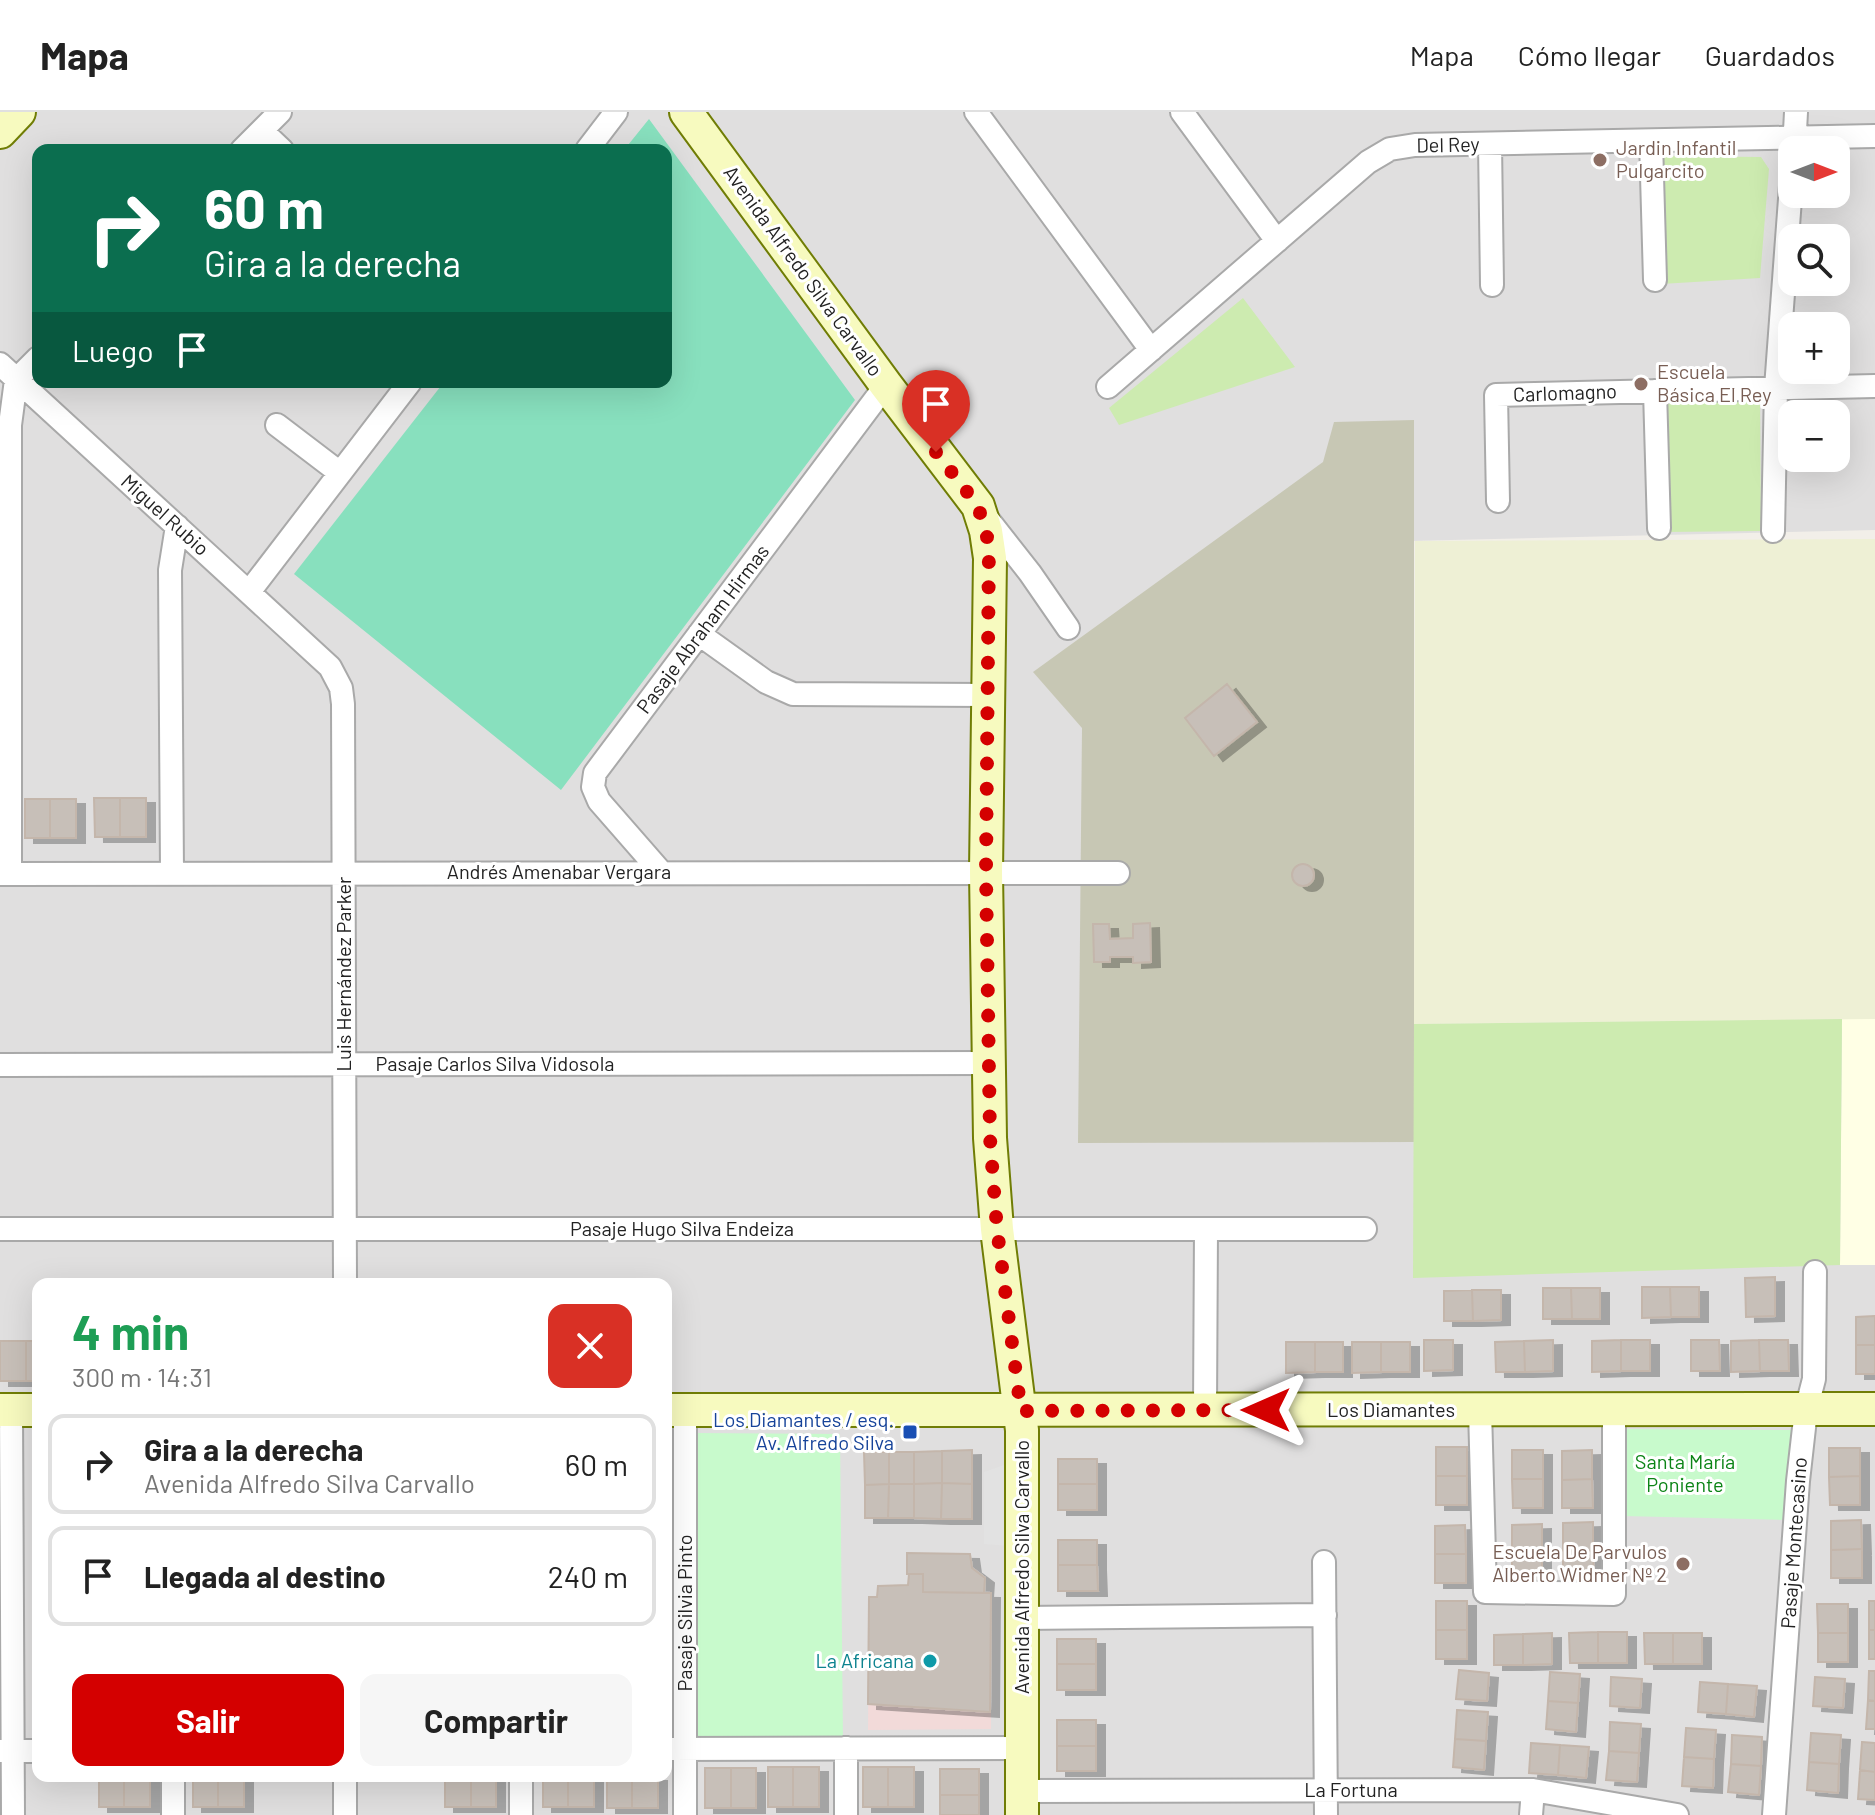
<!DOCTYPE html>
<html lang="es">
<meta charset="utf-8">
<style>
body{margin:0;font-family:Barlow,sans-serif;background:#f6f6f6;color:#222;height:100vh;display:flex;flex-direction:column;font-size:30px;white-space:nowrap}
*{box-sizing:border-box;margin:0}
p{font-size:26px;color:#767676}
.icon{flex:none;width:44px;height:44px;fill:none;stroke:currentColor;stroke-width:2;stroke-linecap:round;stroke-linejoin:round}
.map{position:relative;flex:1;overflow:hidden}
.side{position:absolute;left:32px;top:1166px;width:640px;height:504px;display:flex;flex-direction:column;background:#fff;border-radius:16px;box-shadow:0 8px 32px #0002}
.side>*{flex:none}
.top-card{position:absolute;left:32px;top:32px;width:640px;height:244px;border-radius:16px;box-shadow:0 8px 32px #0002;background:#0b6e4f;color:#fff;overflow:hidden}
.needle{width:52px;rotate:90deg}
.tools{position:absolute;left:1778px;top:24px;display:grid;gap:16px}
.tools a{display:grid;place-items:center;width:72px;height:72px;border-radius:16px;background:#fff;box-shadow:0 8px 32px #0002;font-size:40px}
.pin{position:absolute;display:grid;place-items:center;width:68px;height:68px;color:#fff;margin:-82px -34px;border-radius:50% 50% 50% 0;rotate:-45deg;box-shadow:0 0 8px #0007}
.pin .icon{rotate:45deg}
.me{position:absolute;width:88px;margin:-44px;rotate:270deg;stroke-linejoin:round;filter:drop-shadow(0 0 6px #0008)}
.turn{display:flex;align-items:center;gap:28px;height:168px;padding:0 40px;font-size:36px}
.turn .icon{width:104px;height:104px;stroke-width:2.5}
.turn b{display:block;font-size:56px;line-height:68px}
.then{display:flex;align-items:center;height:76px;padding:0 40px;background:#0003;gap:16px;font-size:30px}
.round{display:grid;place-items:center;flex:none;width:84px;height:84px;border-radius:16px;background:#f6f6f6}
.headline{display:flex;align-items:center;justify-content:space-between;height:136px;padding:0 40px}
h1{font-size:48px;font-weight:700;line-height:60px;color:#1e9e55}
.action{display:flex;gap:16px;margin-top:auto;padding:16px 40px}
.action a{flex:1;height:92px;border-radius:16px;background:#d40000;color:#fff;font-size:32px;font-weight:700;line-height:92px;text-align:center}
.action a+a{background:#f6f6f6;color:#222}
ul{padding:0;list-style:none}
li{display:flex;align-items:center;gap:24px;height:100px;margin:0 16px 12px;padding:0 24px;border:4px solid #e0e0e0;border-radius:16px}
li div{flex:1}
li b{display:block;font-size:30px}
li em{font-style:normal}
header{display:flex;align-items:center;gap:48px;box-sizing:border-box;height:112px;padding:0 40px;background:#fff;border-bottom:2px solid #e0e0e0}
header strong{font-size:38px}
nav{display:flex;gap:44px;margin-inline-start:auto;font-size:28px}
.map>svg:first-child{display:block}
.residential{fill:#e0dfdf;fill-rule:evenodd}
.commercial{fill:#f2dad9}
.education{fill:#ffffe5}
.construction{fill:#c7c7b4}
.farmland{fill:#eef0d5}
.grass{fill:#cdebb0}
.park{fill:#c8facc}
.pitch{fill:#88e0be}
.parking{fill:#e2e2e2}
.building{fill:#c7bfb8;stroke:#c4b6ab;stroke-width:2;filter:url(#shadow)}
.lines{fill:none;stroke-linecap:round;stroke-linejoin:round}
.street-casing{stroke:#a9a9a9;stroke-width:26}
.secondary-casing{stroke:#707d05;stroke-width:36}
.street{stroke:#fff;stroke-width:22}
.secondary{stroke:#f7fabf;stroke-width:32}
.route{stroke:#d40000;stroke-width:14;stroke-dasharray:0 25.2}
.education-dot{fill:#8d6e63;stroke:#fff;stroke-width:3}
.transit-dot{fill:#1a4fb4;stroke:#fff;stroke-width:3}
.culture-dot{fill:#0f9aa8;stroke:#fff;stroke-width:3}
.labels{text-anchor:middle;stroke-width:6;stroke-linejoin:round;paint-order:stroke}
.street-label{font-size:20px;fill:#222;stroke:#fff}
.education-label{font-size:20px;fill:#785e54;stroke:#fff;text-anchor:start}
.transit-label{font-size:20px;fill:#164399;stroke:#fff;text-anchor:end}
.park-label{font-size:20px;fill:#0c8416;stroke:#fff}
.culture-label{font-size:20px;fill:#0d838f;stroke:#fff;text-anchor:end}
</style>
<header>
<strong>Mapa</strong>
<nav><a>Mapa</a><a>Cómo llegar</a><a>Guardados</a></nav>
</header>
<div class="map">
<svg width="1875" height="1703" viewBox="0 0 1875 1703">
<defs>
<filter id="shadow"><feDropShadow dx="9" dy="5" stdDeviation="0" flood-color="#0004"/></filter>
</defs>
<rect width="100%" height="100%" fill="#f2efe9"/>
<path class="residential" d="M 0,0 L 1875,0 L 1875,418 L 1409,429 L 1405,923 L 1875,916 L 1875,1703 L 0,1703 ZM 38,38 L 666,38 L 666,270 L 38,270 ZM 1792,38 L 1836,38 L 1836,82 L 1792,82 ZM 1792,126 L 1836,126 L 1836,170 L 1792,170 ZM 1792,214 L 1836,214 L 1836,258 L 1792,258 ZM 1792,302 L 1836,302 L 1836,346 L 1792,346 ZM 38,1172 L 666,1172 L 666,1664 L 38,1664 Z"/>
<path class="commercial" d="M 909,1462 L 923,1462 L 923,1480 L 991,1481 L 991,1617 L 868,1618 L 869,1485 L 877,1485 L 878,1474 L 908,1473 Z"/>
<path class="education" d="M 1842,907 L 1875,907 L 1875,1153 L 1840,1153 Z"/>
<path class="construction" d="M 1414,308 L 1414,1030 L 1078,1031 L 1082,616 L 1033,560 L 1323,350 L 1334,310 Z"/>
<path class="farmland" d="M 1875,427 L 1875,907 L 1414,912 L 1415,429 Z"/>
<path class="grass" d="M 1663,44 L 1761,45 L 1769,57 L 1760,166 L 1661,172 L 1659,55 Z
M 1243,186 L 1295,255 L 1119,313 L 1109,296 Z
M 1760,283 L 1761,419 L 1665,420 L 1660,284 Z
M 1842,907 L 1840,1153 L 1413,1166 L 1414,912 Z"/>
<path class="park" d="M 1623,1317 L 1793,1318 L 1787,1408 L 1623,1404 Z
M 693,1321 L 840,1322 L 843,1629 L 693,1628 Z"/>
<path class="pitch" d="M 649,7 L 855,288 L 561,678 L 294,462 L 444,270 L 666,270 L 666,38 L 624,38 Z"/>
<path class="parking" d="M 1022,1347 L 1022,1435 L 984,1432 L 984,1360 Z"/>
<path class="building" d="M 1227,572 L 1257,610 L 1214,644 L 1185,606 Z
M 94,686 L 120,686 L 120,725 L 95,725 Z
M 120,686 L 146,686 L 146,725 L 120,725 Z
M 25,687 L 50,687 L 50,726 L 25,726 Z
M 50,687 L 76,687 L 76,726 L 50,726 Z
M1292 763a11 11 0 1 1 22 0a11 11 0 1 1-22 0Z
M 1150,811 L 1151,850 L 1133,851 L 1133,845 L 1110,845 L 1110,850 L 1094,850 L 1093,812 L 1109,812 L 1110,827 L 1133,826 L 1133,812 Z
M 1775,1165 L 1775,1204 L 1746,1205 L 1745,1166 Z
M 1642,1175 L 1670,1175 L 1671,1205 L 1642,1206 Z
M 1670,1175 L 1699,1175 L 1699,1205 L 1671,1205 Z
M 1543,1176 L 1571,1176 L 1572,1207 L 1543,1207 Z
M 1571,1176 L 1600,1176 L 1600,1207 L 1572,1207 Z
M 1472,1178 L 1501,1178 L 1501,1208 L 1473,1209 Z
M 1472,1178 L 1473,1209 L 1444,1209 L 1444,1179 Z
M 1875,1204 L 1875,1233 L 1856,1233 L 1856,1205 Z
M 1424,1228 L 1453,1228 L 1453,1258 L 1424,1259 Z
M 1553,1228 L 1553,1259 L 1525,1260 L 1524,1229 Z
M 1621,1228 L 1650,1228 L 1650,1259 L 1621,1259 Z
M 1621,1228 L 1621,1259 L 1592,1260 L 1592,1229 Z
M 1691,1228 L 1719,1228 L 1720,1259 L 1691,1259 Z
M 1759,1228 L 1788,1228 L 1789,1259 L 1760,1259 Z
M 1759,1228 L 1760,1259 L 1731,1260 L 1731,1229 Z
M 0,1229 L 26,1229 L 26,1269 L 0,1269 Z
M 26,1229 L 38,1229 L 38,1269 L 26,1269 Z
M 1524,1229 L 1525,1260 L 1496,1260 L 1495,1230 Z
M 1286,1230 L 1315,1230 L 1315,1260 L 1286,1261 Z
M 1315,1230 L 1343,1230 L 1343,1260 L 1315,1260 Z
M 1352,1230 L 1381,1230 L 1381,1260 L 1352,1261 Z
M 1381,1230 L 1410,1230 L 1410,1260 L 1381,1260 Z
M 1856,1233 L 1875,1233 L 1875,1262 L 1856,1262 Z
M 1436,1335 L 1467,1335 L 1467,1364 L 1436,1364 Z
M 1829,1336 L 1860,1336 L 1860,1364 L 1829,1365 Z
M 972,1338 L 972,1372 L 942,1371 L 942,1339 Z
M 1512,1338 L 1543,1338 L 1543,1367 L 1512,1367 Z
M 1592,1338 L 1592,1367 L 1562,1368 L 1562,1339 Z
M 942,1339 L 942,1371 L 914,1372 L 914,1340 Z
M 864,1340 L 889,1340 L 889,1372 L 865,1373 Z
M 889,1340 L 914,1340 L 914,1372 L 889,1372 Z
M 1058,1347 L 1097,1347 L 1097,1372 L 1058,1372 Z
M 1436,1364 L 1467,1364 L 1467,1393 L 1436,1393 Z
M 1860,1364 L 1860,1393 L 1830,1393 L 1829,1365 Z
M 1512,1367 L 1543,1367 L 1543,1396 L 1513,1396 Z
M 1592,1367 L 1593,1396 L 1562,1396 L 1562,1368 Z
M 942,1371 L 972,1372 L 972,1407 L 941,1407 Z
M 942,1371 L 941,1407 L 914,1406 L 914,1372 Z
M 889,1372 L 914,1372 L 914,1406 L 888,1406 Z
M 889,1372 L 888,1406 L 865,1406 L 865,1373 Z
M 1058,1372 L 1097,1372 L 1097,1398 L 1058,1398 Z
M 1861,1408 L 1862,1437 L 1831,1438 L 1831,1409 Z
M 1593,1410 L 1593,1439 L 1563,1439 L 1563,1411 Z
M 1542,1412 L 1542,1441 L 1512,1442 L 1512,1413 Z
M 1465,1413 L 1466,1442 L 1435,1442 L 1435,1414 Z
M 1058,1428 L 1097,1428 L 1097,1453 L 1058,1453 Z
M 1862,1437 L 1862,1466 L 1831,1466 L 1831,1438 Z
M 1563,1439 L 1593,1439 L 1594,1468 L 1563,1468 Z
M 907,1441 L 970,1442 L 972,1456 L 985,1466 L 984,1481 L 923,1480 L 923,1462 L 907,1462 Z
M 1542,1441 L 1542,1470 L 1512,1470 L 1512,1442 Z
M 1435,1442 L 1466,1442 L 1466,1471 L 1435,1471 Z
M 1058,1453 L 1097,1453 L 1098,1479 L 1058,1479 Z
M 909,1462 L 923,1462 L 923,1480 L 991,1481 L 990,1600 L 868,1592 L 869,1485 L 877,1485 L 878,1474 L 908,1473 Z
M 1436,1489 L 1467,1489 L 1467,1518 L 1436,1518 Z
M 1869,1489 L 1875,1489 L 1875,1518 L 1869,1518 Z
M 1817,1492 L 1848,1492 L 1848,1521 L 1818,1521 Z
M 1436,1518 L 1467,1518 L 1467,1547 L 1436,1547 Z
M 1869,1518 L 1875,1518 L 1875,1547 L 1869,1547 Z
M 1598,1520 L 1627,1520 L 1627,1551 L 1598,1551 Z
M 1598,1520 L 1598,1551 L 1570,1551 L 1569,1521 Z
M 1552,1521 L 1552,1552 L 1523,1553 L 1523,1522 Z
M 1644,1521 L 1673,1521 L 1673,1552 L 1645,1552 Z
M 1673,1521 L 1702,1521 L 1702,1552 L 1673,1552 Z
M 1818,1521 L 1848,1521 L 1848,1550 L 1818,1550 Z
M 1523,1522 L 1523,1553 L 1494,1553 L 1494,1523 Z
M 1057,1527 L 1096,1527 L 1096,1552 L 1057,1552 Z
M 1057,1552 L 1096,1552 L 1096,1578 L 1057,1578 Z
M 1459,1558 L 1489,1561 L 1487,1589 L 1456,1587 Z
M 1869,1559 L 1875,1559 L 1875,1589 L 1868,1588 Z
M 1550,1560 L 1580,1562 L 1578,1591 L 1548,1589 Z
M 1611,1565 L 1642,1567 L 1640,1596 L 1610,1594 Z
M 1815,1565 L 1845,1567 L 1843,1596 L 1813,1594 Z
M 1700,1570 L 1728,1572 L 1726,1602 L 1698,1600 Z
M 1728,1572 L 1757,1574 L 1754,1605 L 1726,1602 Z
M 33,1582 L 38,1582 L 38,1622 L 33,1622 Z
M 1868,1588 L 1875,1589 L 1875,1617 L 1866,1617 Z
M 1548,1589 L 1578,1591 L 1576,1620 L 1546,1617 Z
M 1457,1598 L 1488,1600 L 1486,1629 L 1455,1627 Z
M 1057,1608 L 1096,1608 L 1096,1634 L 1057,1634 Z
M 1610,1610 L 1641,1612 L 1639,1641 L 1609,1639 Z
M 1686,1616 L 1716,1618 L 1714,1647 L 1684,1645 Z
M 1811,1621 L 1841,1623 L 1839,1652 L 1809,1650 Z
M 1732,1623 L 1762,1625 L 1761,1654 L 1731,1652 Z
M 1455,1627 L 1486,1629 L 1484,1658 L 1453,1655 Z
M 1862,1630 L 1875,1631 L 1875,1660 L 1860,1658 Z
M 1531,1631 L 1560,1633 L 1558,1663 L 1529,1661 Z
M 1560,1633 L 1589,1635 L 1586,1666 L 1558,1663 Z
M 1057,1634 L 1096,1634 L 1096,1659 L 1057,1659 Z
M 1609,1639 L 1639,1641 L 1637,1670 L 1606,1668 Z
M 1684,1645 L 1714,1647 L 1713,1676 L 1682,1674 Z
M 1809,1650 L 1839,1652 L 1838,1681 L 1807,1678 Z
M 1731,1652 L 1761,1654 L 1759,1683 L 1728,1680 Z
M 768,1655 L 793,1655 L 793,1695 L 768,1695 Z
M 793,1655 L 819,1655 L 819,1695 L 793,1695 Z
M 863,1655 L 888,1655 L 888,1695 L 863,1695 Z
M 888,1655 L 914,1655 L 914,1695 L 888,1695 Z
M 705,1656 L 731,1656 L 731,1696 L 705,1696 Z
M 731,1656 L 756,1656 L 756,1696 L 731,1696 Z
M 940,1657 L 979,1657 L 979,1683 L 940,1683 Z
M 1860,1658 L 1875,1660 L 1875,1688 L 1858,1687 Z
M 99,1664 L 124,1664 L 124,1695 L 99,1695 Z
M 124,1664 L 150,1664 L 150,1695 L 124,1695 Z
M 193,1664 L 218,1664 L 218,1695 L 193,1695 Z
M 218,1664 L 244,1664 L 244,1695 L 218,1695 Z
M 445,1664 L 471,1664 L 471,1695 L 445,1695 Z
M 471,1664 L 496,1664 L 496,1695 L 471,1695 Z
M 543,1664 L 568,1664 L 568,1695 L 543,1695 Z
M 568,1664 L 594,1664 L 594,1695 L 568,1695 Z
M 607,1664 L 632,1664 L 632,1696 L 607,1696 Z
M 632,1664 L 658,1664 L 658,1696 L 632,1696 Z
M 940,1683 L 979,1683 L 979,1703 L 940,1703 Z"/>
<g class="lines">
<defs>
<path id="street" d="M 976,0 L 1151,238
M 1182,0 L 1277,129
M 262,19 L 282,38
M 1651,29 L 1655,168
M 1490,32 L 1492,173
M 242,38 L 280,0
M 587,38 L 616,0
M 1794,38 L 1796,0
M 0,252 L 330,555 L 341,576 L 343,592 L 345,1172
M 1108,275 L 1368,50 L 1390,37 L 1415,33 L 1875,24
M 1655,279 L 1659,416
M 277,313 L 340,361
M 1498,389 L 1496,283 L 1875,274
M 986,405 L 1030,461 L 1068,516
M 1773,419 L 1776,276 L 1792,60
M 249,480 L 410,270
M 699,522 L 766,570 L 793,582 L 988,583
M 661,760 L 599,689 L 593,675 L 595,661 L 886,273
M 172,761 L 170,458 L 177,414
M 0,762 L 1118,761
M 10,762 L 10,313 L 16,268 L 38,246
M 0,953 L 989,951
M 0,1117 L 1365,1117
M 11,1298 L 13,1703
M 685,1298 L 685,1703
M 1205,1298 L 1206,1117
M 1480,1298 L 1485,1480 L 1614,1482 L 1614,1298
M 1324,1450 L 1326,1703
M 1022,1506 L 1325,1503
M 666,1637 L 1022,1636
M 0,1639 L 38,1639
M 173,1664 L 173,1703
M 345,1664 L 345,1703
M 521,1664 L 521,1703
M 1022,1679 L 1533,1678 L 1677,1703
M 846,1703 L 846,1636
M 1531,1703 L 1533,1678
M 1774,1703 L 1798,1369 L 1806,1298 L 1814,1267 L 1815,1160"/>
<path id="secondary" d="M 686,0 L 886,273 L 978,394 L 986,419 L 990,446 L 986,760 L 990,1026 L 997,1117 L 1022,1318 L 1022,1703
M 0,20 L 19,0
M 0,1298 L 38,1298
M 666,1298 L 1875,1297"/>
</defs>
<use href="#street" class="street-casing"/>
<use href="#secondary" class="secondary-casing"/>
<use href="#street" class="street"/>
<use href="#secondary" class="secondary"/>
</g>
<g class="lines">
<path class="route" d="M 936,340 L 978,394 L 989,432 L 986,760 L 990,1026 L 997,1117 L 1021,1299 L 1266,1298"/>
</g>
<g class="education-dot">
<circle cx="1600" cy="48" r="8"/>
<circle cx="1641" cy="272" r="8"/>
<circle cx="1683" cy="1452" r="8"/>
</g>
<rect class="transit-dot" x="902" y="1312" width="16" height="16" rx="4"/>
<circle class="culture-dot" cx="930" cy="1549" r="8"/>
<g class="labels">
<g class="street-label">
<text transform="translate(1448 33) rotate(-1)" y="7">Del Rey</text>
<text transform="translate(803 159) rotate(54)" y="7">Avenida Alfredo Silva Carvallo</text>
<text transform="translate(1565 281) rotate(-2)" y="7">Carlomagno</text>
<text transform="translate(165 403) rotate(42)" y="7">Miguel Rubio</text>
<text transform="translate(703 517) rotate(-53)" y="7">Pasaje Abraham Hirmas</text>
<text x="559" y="767">Andrés Amenabar Vergara</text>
<text transform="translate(344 862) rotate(-90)" y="7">Luis Hernández Parker</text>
<text x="495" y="959">Pasaje Carlos Silva Vidosola</text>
<text x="682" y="1124">Pasaje Hugo Silva Endeiza</text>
<text x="1391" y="1305">Los Diamantes</text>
<text transform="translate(1794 1431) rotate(-86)" y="7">Pasaje Montecasino</text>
<text transform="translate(1022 1455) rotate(-90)" y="7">Avenida Alfredo Silva Carvallo</text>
<text transform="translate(685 1501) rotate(-90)" y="7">Pasaje Silvia Pinto</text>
<text x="1351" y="1685">La Fortuna</text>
</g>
<g class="education-label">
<text x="1616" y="43">Jardin Infantil<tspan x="1616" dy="23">Pulgarcito</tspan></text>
<text x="1657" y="267">Escuela<tspan x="1657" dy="23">Básica El Rey</tspan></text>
<text x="1667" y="1447" text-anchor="end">Escuela De Parvulos<tspan x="1667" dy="23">Alberto Widmer Nº 2</tspan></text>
</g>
<g class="transit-label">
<text x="894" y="1315">Los Diamantes / esq.<tspan x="894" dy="23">Av. Alfredo Silva</tspan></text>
</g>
<g class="park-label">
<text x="1685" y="1357">Santa María<tspan x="1685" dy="23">Poniente</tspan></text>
</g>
<g class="culture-label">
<text x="914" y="1556">La Africana</text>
</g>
</g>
</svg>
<div class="tools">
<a><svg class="needle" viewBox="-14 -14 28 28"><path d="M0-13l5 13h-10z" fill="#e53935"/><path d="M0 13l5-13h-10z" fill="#767676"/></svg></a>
<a><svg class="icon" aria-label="search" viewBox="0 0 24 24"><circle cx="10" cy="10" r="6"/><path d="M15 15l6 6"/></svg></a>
<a>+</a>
<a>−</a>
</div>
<div class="pin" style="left:936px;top:340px;background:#d93025"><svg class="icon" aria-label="arrive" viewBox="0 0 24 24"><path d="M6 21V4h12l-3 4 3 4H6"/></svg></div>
<svg class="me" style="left:1266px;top:1298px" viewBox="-20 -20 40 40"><path d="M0-17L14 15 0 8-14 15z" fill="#d40000" stroke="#fff" stroke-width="4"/></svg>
<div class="top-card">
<div class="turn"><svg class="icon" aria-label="right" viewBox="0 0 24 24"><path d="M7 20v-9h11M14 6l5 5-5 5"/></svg><div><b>60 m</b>Gira a la derecha</div></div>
<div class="then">Luego<svg class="icon" aria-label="arrive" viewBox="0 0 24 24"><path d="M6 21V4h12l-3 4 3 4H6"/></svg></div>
</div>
<section class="side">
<div class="headline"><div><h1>4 min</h1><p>300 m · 14:31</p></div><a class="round" style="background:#d93025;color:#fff"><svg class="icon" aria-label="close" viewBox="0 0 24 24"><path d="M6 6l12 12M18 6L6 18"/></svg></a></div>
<ul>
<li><svg class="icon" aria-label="right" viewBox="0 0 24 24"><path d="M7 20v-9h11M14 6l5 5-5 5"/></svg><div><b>Gira a la derecha</b><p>Avenida Alfredo Silva Carvallo</p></div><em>60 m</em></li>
<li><svg class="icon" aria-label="arrive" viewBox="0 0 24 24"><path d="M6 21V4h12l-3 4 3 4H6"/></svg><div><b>Llegada al destino</b></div><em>240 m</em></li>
</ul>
<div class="action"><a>Salir</a><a>Compartir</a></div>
</section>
</div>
